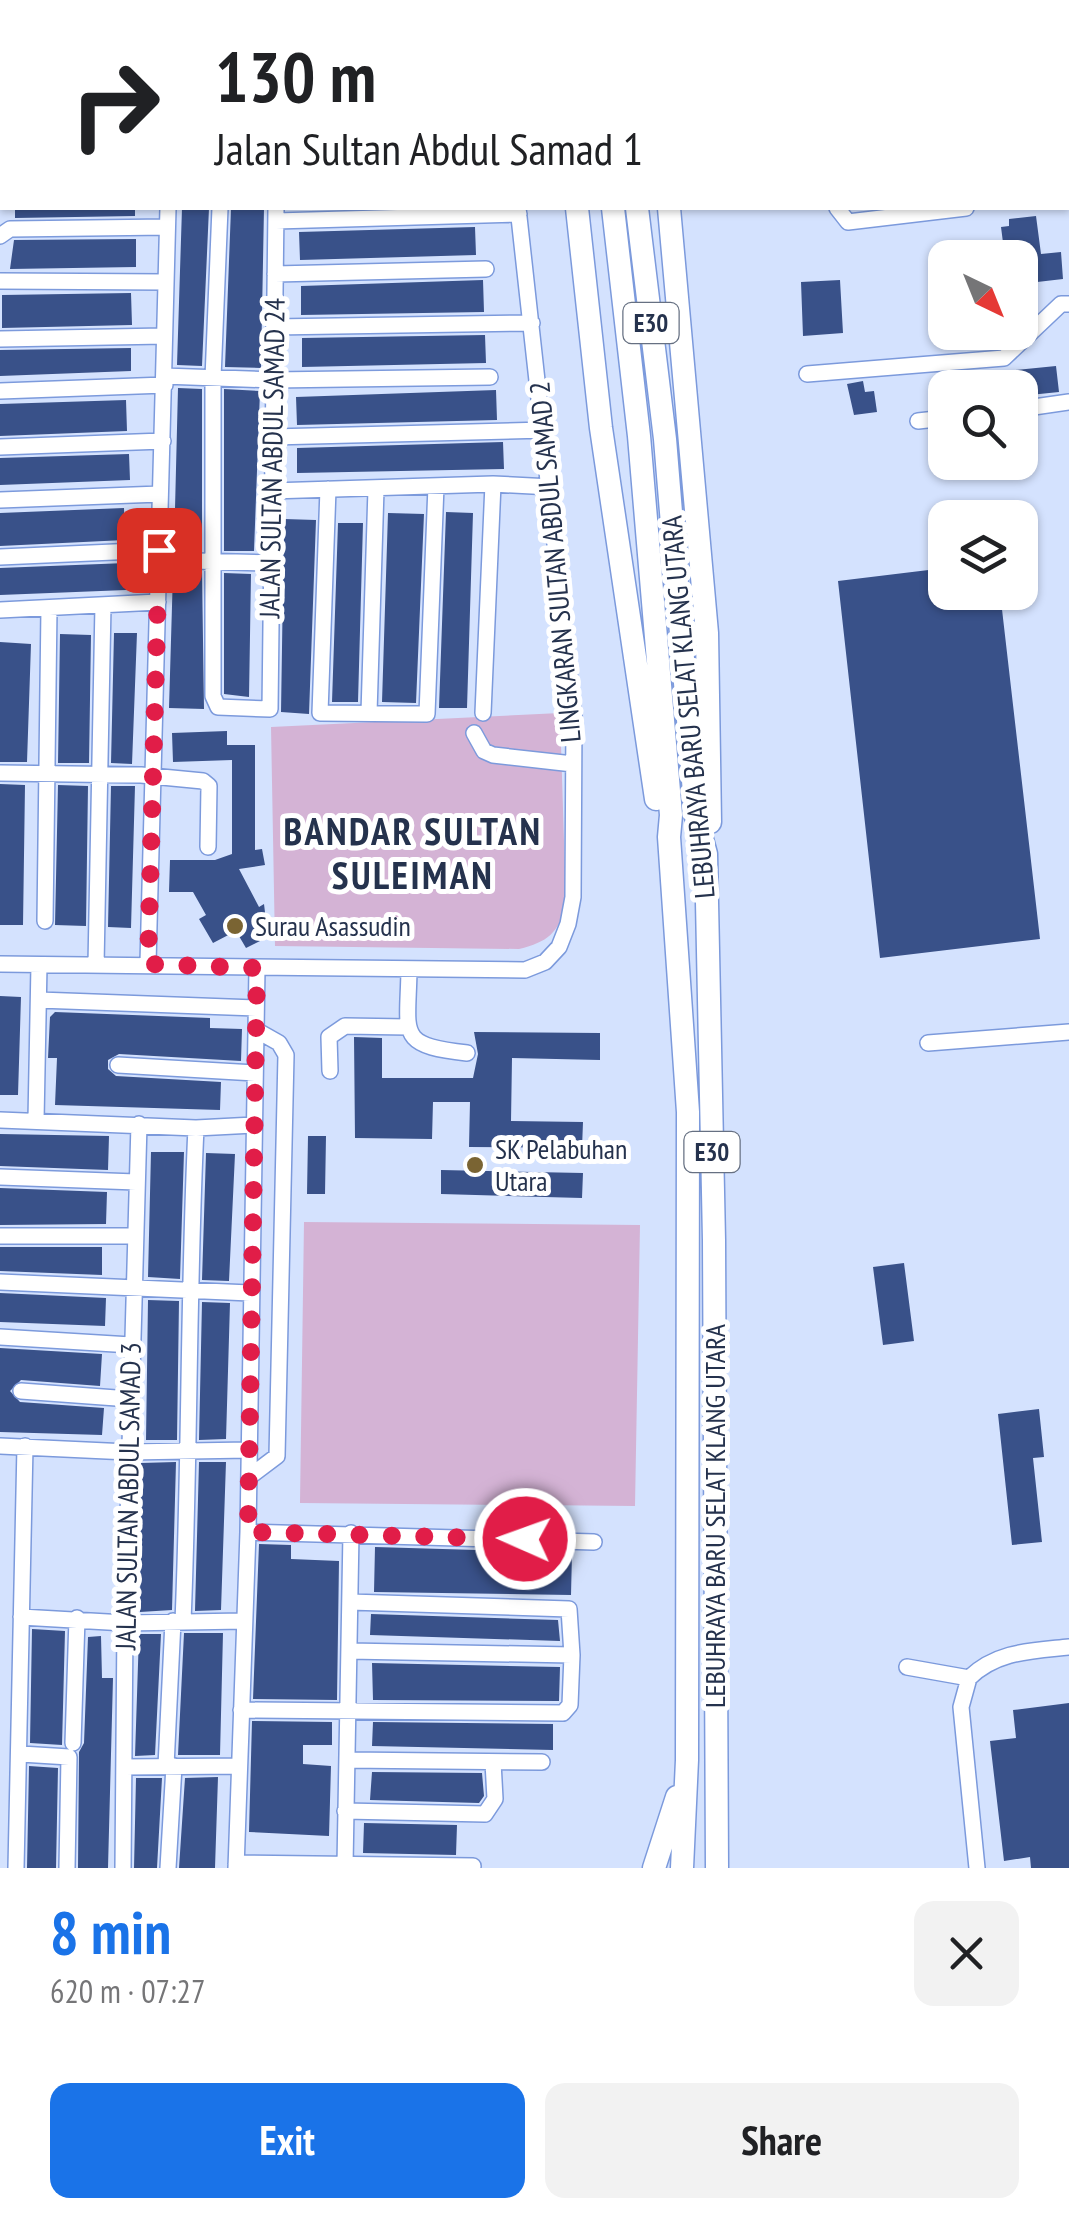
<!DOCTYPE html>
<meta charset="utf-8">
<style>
body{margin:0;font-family:"PT Sans Narrow",sans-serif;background:#f2f2f2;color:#202124;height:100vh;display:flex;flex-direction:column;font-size:38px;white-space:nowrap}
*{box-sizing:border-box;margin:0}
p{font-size:32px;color:#757577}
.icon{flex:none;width:55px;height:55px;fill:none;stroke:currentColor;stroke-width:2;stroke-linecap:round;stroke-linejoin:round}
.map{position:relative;height:1868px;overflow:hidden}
.details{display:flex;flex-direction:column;background:#fff;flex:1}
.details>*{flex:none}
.top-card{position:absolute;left:0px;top:0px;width:1070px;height:210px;box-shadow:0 2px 8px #0004;background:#fff;color:#202124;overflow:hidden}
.needle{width:65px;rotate:137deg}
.buttons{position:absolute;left:928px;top:240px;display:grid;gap:20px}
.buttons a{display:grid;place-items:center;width:110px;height:110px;border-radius:20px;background:#fff;box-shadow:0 2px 8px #0004;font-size:50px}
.pin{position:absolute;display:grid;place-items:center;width:85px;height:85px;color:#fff;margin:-42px;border-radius:20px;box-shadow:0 5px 15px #0006}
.me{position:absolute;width:110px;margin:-55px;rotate:272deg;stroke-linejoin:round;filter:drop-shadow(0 0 8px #0008)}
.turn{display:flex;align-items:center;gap:35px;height:210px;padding:0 50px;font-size:45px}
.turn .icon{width:130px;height:130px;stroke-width:2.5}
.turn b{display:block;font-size:70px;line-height:85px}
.round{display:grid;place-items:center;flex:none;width:105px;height:105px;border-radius:20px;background:#f2f2f2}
.head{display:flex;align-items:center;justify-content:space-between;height:170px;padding:0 50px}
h1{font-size:60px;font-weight:600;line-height:75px;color:#1a73e8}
.button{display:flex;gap:20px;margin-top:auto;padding:20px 50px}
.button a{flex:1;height:115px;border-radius:20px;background:#1a73e8;color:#fff;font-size:40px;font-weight:600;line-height:115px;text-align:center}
.button a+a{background:#f2f2f2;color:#202124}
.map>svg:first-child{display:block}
.green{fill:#d4b3d5}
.building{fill:#395189}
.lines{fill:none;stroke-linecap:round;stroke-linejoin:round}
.minor-casing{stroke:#7c9adc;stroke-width:18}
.highway-casing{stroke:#7c9adc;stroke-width:25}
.minor{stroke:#fff;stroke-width:15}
.highway{stroke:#fff;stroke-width:22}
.route{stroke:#e11d48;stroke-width:18;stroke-dasharray:0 32.4}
.poi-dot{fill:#7a6433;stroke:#fff;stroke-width:4}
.labels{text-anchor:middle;stroke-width:10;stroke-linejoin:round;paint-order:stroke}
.shield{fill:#fff;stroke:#667082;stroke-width:2.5}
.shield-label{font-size:25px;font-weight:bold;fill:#25324d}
.street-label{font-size:28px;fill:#25324d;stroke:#fff}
.poi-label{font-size:28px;fill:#25324d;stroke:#fff;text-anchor:start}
.district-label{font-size:38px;font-weight:bold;letter-spacing:2.5px;fill:#25324d;stroke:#fff}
</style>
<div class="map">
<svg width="1069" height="1868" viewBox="0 0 1069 1868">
<rect width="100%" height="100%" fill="#d4e2fe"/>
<path class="green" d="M 560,713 L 566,905 C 558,933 548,942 519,949 L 275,946 L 271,727 Z
M 304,1222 L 640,1225 L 635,1506 L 300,1503 Z"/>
<path class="building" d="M 15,208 L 135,208 L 135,216 L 15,218 Z
M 182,208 L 209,208 L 202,366 L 177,365 Z
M 231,208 L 264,208 L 261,368 L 225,367 Z
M 1036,216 L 1041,254 L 1061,252 L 1063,279 L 1020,284 L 1020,258 L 1005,258 L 1001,227 L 1009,226 L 1009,219 Z
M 475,227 L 476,255 L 300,260 L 299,232 Z
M 136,239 L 136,267 L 10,269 L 14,240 Z
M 483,280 L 484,312 L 301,315 L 301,286 Z
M 840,280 L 843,333 L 803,336 L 801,282 Z
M 131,293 L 132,325 L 2,328 L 2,295 Z
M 485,335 L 486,363 L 302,367 L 302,338 Z
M 131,348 L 131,371 L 0,376 L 0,350 Z
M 1056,366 L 1059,392 L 1020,396 L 1020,388 L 997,388 L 996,372 Z
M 863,381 L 865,392 L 874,391 L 877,412 L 854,415 L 847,384 Z
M 178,388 L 202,389 L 202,550 L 174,549 Z
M 224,389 L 260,391 L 254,551 L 224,551 Z
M 496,390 L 497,420 L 297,425 L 296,397 Z
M 126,400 L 127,431 L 0,436 L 0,404 Z
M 503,442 L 504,469 L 297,473 L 297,448 Z
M 129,454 L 130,480 L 0,485 L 0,458 Z
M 124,508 L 125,540 L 0,546 L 0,513 Z
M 446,512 L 473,513 L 467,708 L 439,708 Z
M 388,513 L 424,514 L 416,703 L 382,702 Z
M 284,519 L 316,520 L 309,714 L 281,712 Z
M 338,523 L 363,523 L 358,702 L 332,702 Z
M 126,563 L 126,590 L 0,595 L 0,568 Z
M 945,568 L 945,592 L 1000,592 L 1040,939 L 880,958 L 838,581 Z
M 173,572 L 202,572 L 204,709 L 169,708 Z
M 224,573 L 251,574 L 249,697 L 224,694 Z
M 114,633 L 137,633 L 132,764 L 111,763 Z
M 60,634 L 91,635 L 89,763 L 58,763 Z
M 0,642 L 31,644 L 27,762 L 0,762 Z
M 227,731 L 227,745 L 255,745 L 255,850 L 262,849 L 265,865 L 239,869 L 259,907 L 264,904 L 268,937 L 246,948 L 236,931 L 213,943 L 199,919 L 206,915 L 193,892 L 169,892 L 170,860 L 215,860 L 232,854 L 232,760 L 173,762 L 172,733 Z
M 0,784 L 25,785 L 23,925 L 0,925 Z
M 58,785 L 88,786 L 86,926 L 55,925 Z
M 111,786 L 135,786 L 131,928 L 108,927 Z
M 0,996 L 21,997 L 18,1095 L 0,1095 Z
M 55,1012 L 210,1018 L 210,1028 L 242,1029 L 241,1061 L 119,1054 L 108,1060 L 108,1069 L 116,1076 L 221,1082 L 220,1110 L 55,1105 L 57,1058 L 48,1058 L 50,1017 Z
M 474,1032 L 600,1033 L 600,1060 L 512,1058 L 511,1121 L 583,1122 L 582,1148 L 469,1147 L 470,1102 L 433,1102 L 432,1139 L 355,1138 L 354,1037 L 382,1038 L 382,1078 L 473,1078 L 478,1054 Z
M 0,1134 L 109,1136 L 108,1170 L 0,1166 Z
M 308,1136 L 326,1136 L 325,1194 L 307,1194 Z
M 151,1152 L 184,1152 L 180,1279 L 148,1277 Z
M 206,1153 L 235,1154 L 229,1281 L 202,1280 Z
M 441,1170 L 583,1173 L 582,1198 L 441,1194 Z
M 0,1188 L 107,1192 L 106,1224 L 0,1225 Z
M 0,1247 L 102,1247 L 102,1275 L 0,1271 Z
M 904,1263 L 914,1341 L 883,1345 L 873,1267 Z
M 0,1293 L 106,1298 L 105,1326 L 0,1322 Z
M 148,1300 L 179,1301 L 177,1440 L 146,1440 Z
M 202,1302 L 230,1303 L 226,1439 L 199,1440 Z
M 0,1348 L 102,1354 L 100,1386 L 21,1380 L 10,1391 L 20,1402 L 104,1408 L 102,1435 L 0,1432 Z
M 1039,1409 L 1044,1457 L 1033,1458 L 1042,1542 L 1012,1545 L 998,1414 Z
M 176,1462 L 172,1610 L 140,1612 L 141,1463 Z
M 199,1462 L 226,1462 L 221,1610 L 195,1611 Z
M 259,1544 L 291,1545 L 291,1559 L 339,1561 L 337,1700 L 253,1699 Z
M 375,1547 L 572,1553 L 571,1595 L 374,1592 Z
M 371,1614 L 558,1620 L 560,1641 L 370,1635 Z
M 32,1629 L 65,1631 L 62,1745 L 30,1743 Z
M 184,1633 L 223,1633 L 220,1755 L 178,1755 Z
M 139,1634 L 161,1634 L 155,1755 L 135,1756 Z
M 101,1636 L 102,1678 L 113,1678 L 108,1868 L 78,1868 L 79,1752 L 84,1743 L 88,1637 Z
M 372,1663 L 560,1667 L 559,1701 L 373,1700 Z
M 1069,1703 L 1069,1868 L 1031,1868 L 1030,1857 L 1004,1861 L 990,1741 L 1016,1738 L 1013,1710 Z
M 252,1721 L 332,1722 L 332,1745 L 303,1745 L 303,1764 L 331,1766 L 329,1836 L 249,1832 Z
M 373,1722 L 553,1724 L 553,1750 L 372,1746 Z
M 29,1766 L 58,1768 L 56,1868 L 27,1868 Z
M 372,1772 L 482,1773 L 484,1796 L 479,1803 L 370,1800 Z
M 218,1777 L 215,1868 L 179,1868 L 185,1778 Z
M 136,1778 L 162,1778 L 157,1868 L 134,1868 Z
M 364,1823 L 457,1825 L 456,1855 L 363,1853 Z"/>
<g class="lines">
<defs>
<path id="minor" d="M 340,0 L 340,2
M 397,0 L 397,2
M 455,0 L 456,2
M 490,0 L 490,2
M 1065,0 L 1066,2
M 7,2 L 7,0
M 156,2 L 236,0
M 1068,20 L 1069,34
M 0,42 L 2,28
M 1068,194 L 1069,194
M 220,208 L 213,378 L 213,696 L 218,707 L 270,709 L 276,208
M 837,208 L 848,222 L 966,208
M 276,221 L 519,214
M 0,236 L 10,229 L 167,227
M 275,274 L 486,269
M 0,281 L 165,282
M 274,327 L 532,323
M 0,339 L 164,336
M 807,374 L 1004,358 L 1061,304 L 1069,304
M 164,376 L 273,380 L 490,377
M 0,391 L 165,385
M 1020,409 L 1069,402
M 918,421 L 945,418
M 272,437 L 545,430
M 0,447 L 163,441
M 328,489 L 320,713 L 427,714 L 436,486
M 271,491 L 493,484 L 551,487
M 0,500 L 160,494
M 0,557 L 159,550
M 158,560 L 270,563
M 0,610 L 158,602
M 369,713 L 376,489
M 483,713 L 493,484
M 474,733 L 484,751 L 493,755 L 573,764
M 0,773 L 141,775 L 203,781 L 209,786 L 208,847
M 45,921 L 49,608
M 148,963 L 168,208
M 0,964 L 525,970 L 545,962 L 559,947 L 568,924 L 573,897 L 574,717 L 518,208
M 96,965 L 103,605
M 409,970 C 408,1035 396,1045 467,1053
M 39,1000 L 256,1008
M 928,1043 L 1069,1032
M 118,1065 L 255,1073
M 330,1071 L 329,1037 L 345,1026 L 408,1027
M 0,1120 L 196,1128 L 254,1125
M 36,1120 L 39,965
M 0,1177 L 136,1182
M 0,1236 L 133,1236
M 0,1282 L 250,1293
M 0,1337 L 131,1345
M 21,1391 L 130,1399
M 0,1446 L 128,1452 L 249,1450
M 249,1477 L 277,1456 L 286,1055 L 279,1043 L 256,1030
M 248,1532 L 594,1542
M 350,1602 L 569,1609 L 572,1655
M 21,1617 L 125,1623 L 244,1621
M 183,1621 C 190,1456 188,1292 196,1128
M 907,1667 L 969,1678
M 969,1678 L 961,1707 L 977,1868
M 969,1678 C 997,1651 1031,1651 1069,1647
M 241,1710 L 563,1713 L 570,1705 L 572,1655 L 349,1651
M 73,1743 L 77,1618
M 21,1754 L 69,1757 L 67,1868
M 347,1760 L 542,1762
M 166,1766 L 173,1621
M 124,1767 L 239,1766
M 345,1811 L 485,1814 L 495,1799 L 493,1762
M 236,1863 L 473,1866
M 345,1865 L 351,1533
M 16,1868 L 25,1446
M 123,1868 L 125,1623 L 139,1124
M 168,1868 L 174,1766
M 236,1868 L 248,1532 L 257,968"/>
<path id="highway" d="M 554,0 L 554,2
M 589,0 L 589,2
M 611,0 L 612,2
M 646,0 L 646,2
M 663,2 L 665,0
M 577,208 L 601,428 L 656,799
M 613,208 L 639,436 L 671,815 L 669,837 L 688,1112 L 687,1760 L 682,1868
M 637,208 L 665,439 L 696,817 L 706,854 L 714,1240 L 717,1868
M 669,208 L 707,633 L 710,822
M 654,1868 L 677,1797"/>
</defs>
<use href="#minor" class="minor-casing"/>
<use href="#highway" class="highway-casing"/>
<use href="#minor" class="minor"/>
<use href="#highway" class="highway"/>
</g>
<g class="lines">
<path class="route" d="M 159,550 L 148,964 L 257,968 L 248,1532 L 525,1539"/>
</g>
<g class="poi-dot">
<circle cx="235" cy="926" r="10"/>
<circle cx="475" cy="1165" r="10"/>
</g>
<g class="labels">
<g class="shield">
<rect x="623.5" y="303" width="55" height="40" rx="8"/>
<rect x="684.5" y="1132" width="55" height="40" rx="8"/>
</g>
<g class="shield-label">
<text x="651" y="332">E30</text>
<text x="712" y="1161">E30</text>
</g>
<g class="street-label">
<text transform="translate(272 458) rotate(-89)" y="10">JALAN SULTAN ABDUL SAMAD 24</text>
<text transform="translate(555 562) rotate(-95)" y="10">LINGKARAN SULTAN ABDUL SAMAD 2</text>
<text transform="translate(688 707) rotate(-95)" y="10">LEBUHRAYA BARU SELAT KLANG UTARA</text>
<text transform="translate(128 1496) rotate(-89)" y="10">JALAN SULTAN ABDUL SAMAD 3</text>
<text transform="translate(715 1516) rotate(-90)" y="10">LEBUHRAYA BARU SELAT KLANG UTARA</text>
</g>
<g class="poi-label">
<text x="255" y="936">Surau Asassudin</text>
<text x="495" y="1159">SK Pelabuhan<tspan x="495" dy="32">Utara</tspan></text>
</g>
<g class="district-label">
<text x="413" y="845">BANDAR SULTAN<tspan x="413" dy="44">SULEIMAN</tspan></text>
</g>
</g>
</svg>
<div class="buttons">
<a><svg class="needle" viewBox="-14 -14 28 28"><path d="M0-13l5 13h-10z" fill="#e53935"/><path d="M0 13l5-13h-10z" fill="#757577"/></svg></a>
<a><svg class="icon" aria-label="search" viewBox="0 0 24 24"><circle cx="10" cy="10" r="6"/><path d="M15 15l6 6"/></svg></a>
<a><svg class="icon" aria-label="layers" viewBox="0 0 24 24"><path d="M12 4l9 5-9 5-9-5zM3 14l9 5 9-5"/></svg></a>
</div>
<div class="pin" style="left:159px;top:550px;background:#d93025"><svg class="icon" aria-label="arrive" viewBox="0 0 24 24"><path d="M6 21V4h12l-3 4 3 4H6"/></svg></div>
<svg class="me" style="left:525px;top:1539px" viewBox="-20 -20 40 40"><circle r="17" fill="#e11d48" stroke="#fff" stroke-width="3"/><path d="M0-11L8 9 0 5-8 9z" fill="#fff"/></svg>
<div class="top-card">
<div class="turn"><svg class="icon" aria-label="right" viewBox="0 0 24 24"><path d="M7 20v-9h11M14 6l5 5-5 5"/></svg><div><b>130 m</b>Jalan Sultan Abdul Samad 1</div></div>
</div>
</div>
<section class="details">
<div class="head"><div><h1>8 min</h1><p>620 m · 07:27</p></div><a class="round"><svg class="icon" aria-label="close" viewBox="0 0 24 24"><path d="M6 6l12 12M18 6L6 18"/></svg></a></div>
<div class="button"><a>Exit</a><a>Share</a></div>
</section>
